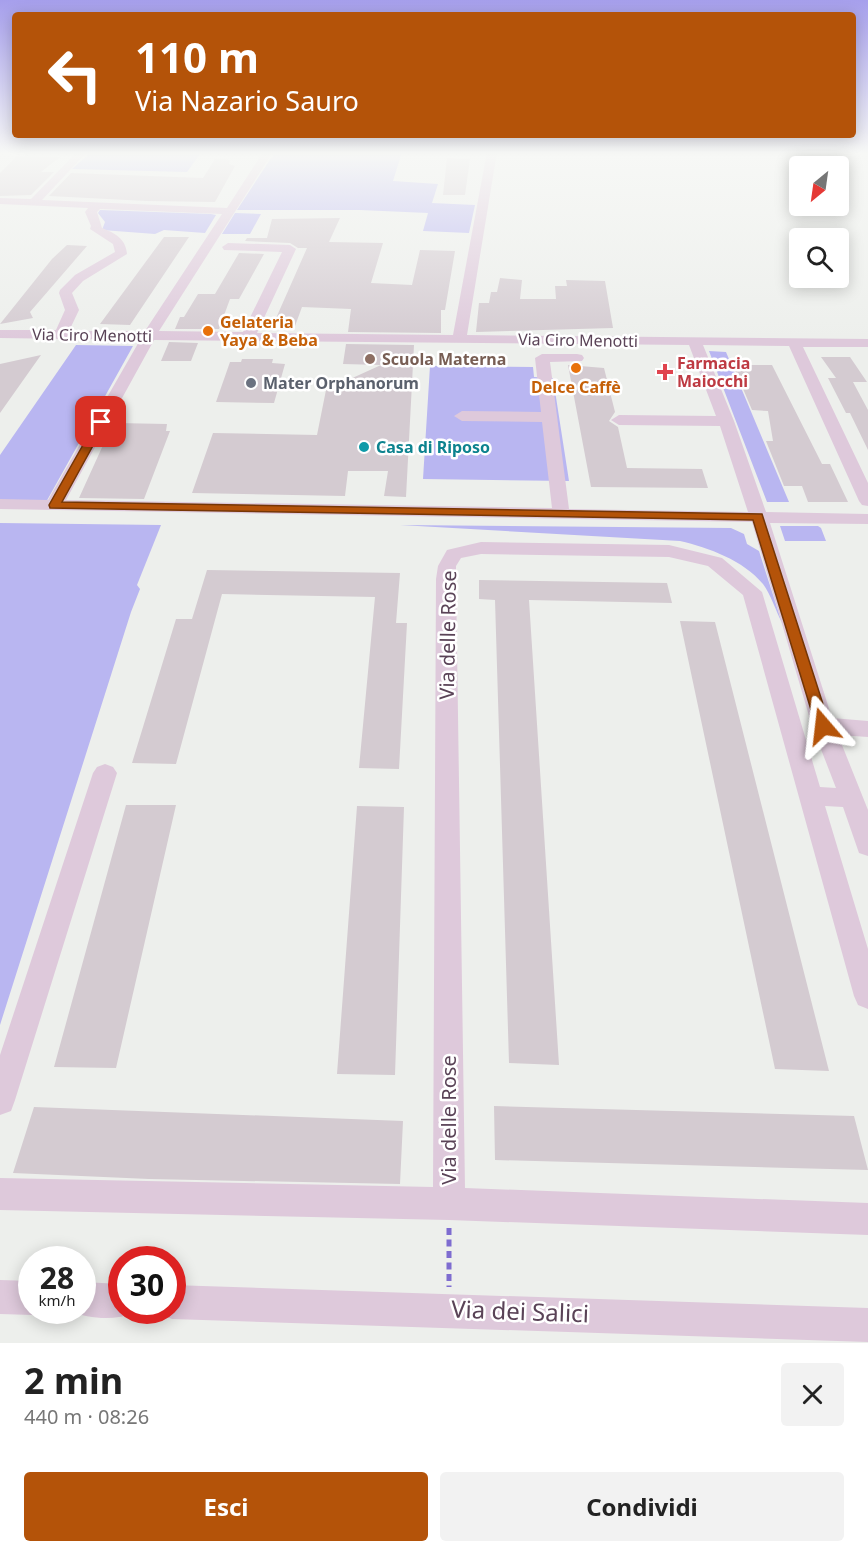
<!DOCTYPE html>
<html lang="it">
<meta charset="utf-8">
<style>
body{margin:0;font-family:"Noto Sans",sans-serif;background:#f2f2f2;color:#222;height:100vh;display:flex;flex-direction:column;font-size:22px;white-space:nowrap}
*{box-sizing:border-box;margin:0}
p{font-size:20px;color:#767676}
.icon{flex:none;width:33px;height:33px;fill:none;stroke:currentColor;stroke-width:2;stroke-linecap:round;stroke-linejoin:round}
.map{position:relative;height:1343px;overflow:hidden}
.details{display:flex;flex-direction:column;background:#fff;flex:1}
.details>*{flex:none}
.banner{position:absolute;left:12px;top:12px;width:844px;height:126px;border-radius:6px;box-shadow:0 3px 15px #0003;background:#b45309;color:#fff;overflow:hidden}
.needle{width:39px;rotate:209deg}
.fabs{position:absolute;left:789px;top:156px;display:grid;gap:12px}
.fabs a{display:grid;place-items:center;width:60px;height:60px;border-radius:6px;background:#fff;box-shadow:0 3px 15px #0003;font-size:30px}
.speed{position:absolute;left:18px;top:1246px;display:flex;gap:12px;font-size:30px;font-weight:700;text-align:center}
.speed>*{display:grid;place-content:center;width:78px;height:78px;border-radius:50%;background:#fff;box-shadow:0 3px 15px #0003;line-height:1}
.speed small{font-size:15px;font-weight:400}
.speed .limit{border:9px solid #d22;background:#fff;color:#111}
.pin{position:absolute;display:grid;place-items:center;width:51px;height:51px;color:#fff;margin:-26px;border-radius:12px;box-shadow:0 3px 9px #0006}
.me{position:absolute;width:66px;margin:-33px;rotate:343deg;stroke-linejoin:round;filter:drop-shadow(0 0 4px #0008)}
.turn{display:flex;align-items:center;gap:21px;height:126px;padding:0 24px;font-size:27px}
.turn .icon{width:78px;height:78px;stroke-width:2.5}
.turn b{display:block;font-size:42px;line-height:51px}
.round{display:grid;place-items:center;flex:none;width:63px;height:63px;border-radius:6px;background:#f2f2f2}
.summary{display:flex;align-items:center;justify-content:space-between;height:102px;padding:0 24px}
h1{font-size:36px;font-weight:700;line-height:45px}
.primary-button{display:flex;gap:12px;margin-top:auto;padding:12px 24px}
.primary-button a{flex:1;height:69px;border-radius:6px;background:#b45309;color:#fff;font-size:24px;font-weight:700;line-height:69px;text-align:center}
.primary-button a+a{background:#f2f2f2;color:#222}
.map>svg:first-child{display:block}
.green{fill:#b9b6f1}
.building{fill:#d4cbd1}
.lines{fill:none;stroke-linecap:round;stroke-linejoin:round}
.path{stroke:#7e6cd0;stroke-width:5;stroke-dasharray:7 4.5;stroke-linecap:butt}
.minor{fill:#dec9db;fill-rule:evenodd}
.route{fill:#b45309;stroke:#753606;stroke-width:1.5}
.food-dot{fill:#e8710a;stroke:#fff;stroke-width:2}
.education-dot{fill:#8d6e63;stroke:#fff;stroke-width:2}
.health-dot{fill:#e0444e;stroke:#fff;stroke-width:2}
.worship-dot{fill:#6b7280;stroke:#fff;stroke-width:2}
.culture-dot{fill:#0f9aa8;stroke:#fff;stroke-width:2}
.labels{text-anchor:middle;stroke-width:5;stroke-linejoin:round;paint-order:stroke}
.far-food-label{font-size:16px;font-weight:bold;fill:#c56008;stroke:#fff;text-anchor:start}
.far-street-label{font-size:16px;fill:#5a4357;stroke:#fff}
.far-education-label{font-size:16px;font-weight:bold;fill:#785e54;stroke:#fff;text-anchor:start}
.far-health-label{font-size:16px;font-weight:bold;fill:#be3a42;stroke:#fff;text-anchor:start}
.far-worship-label{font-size:16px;font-weight:bold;fill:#5b616d;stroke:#fff;text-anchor:start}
.far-culture-label{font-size:16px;font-weight:bold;fill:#0d838f;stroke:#fff;text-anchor:start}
.street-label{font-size:20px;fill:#5a4357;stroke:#fff}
.near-street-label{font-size:24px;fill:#5a4357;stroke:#fff}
</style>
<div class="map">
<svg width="868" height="1343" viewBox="0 0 868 1343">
<rect width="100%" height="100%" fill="#edefec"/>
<path class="green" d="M 91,152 L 200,154 L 187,172 L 72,169 Z
M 275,152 L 402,152 L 393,181 L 438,184 L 432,203 L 475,205 L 469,233 L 423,231 L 428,213 L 360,210 L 237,210 Z
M 100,210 L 211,214 L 216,215 L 205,233 L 164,230 L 155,234 L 102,230 L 105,222 L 98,213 Z
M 235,213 L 261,214 L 250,234 L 222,234 Z
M 76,345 L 133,346 L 45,504 L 0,502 L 0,455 Z
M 709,351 L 726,352 L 789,502 L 767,502 Z
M 430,366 L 533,367 L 534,377 L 553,378 L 569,481 L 423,479 Z
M 0,523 L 161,525 L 137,585 L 140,589 L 131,612 L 0,1025 Z
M 400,525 L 731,528 L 744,534 L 747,544 L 759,551 L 782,623 C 776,611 771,595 763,584 C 743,560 709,548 680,541 Z
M 780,526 L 818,526 L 821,528 L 826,541 L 785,541 Z"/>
<path class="building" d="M 18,155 L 60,157 L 41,172 L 54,172 L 31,195 L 0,196 L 0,173 Z
M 447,158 L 470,159 L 465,195 L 443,195 Z
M 215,159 L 230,160 L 229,164 L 235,166 L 215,202 L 147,201 L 49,196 L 71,173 L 203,178 Z
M 340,218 L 329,242 L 383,243 L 371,283 L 412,285 L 420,250 L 455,251 L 445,310 L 441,310 L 441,333 L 348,332 L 351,309 L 302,307 L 295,326 L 273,325 L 307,248 L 298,248 L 290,243 L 245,241 L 247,238 L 267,238 L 272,219 Z
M 164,237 L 189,237 L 130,325 L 100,324 Z
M 67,245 L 87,246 L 30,312 L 33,318 L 0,324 L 52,259 Z
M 239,253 L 264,254 L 239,299 L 230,299 L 219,329 L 175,329 L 180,317 L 184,317 L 198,294 L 215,294 Z
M 500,278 L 522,280 L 520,299 L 556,299 L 555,286 L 567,286 L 566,280 L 605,281 L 613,328 L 476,332 L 479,303 L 489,303 L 491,292 L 497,292 Z
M 169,342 L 198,343 L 191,361 L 161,361 Z
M 346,344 L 414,345 L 406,497 L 384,496 L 388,471 L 348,471 L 345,496 L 192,493 L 213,433 L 317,435 L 326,390 L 381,365 L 343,364 Z
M 41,355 L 0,413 L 0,364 Z
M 821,357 L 850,357 L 867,382 L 853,382 L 868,410 L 868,450 L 850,413 L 846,413 L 828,378 L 836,378 Z
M 242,359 L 273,359 L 272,363 L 285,364 L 274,403 L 216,402 L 230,362 L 241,362 Z
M 568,365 L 604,368 L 615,412 L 609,421 L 618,427 L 627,468 L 702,469 L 708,488 L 591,487 Z
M 733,365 L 772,365 L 822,464 L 830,464 L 848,502 L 808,502 L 802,486 L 784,486 L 766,441 L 773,441 L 768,411 L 752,410 Z
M 116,423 L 167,424 L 166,431 L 170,431 L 144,499 L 79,498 L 104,443 L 108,444 Z
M 207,570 L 400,573 L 396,623 L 407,623 L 399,769 L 359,768 L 375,597 L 222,594 L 176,764 L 132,763 L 176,619 L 192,619 Z
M 479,580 L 667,583 L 672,603 L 529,600 L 559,1065 L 509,1063 L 495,600 L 479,599 Z
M 680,621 L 715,622 L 829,1071 L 775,1069 Z
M 126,805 L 176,805 L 116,1068 L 54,1067 Z
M 357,806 L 404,807 L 395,1075 L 337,1074 Z
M 494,1106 L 854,1116 L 868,1170 L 495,1160 Z
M 34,1107 L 403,1121 L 400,1184 L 149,1179 L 13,1173 Z"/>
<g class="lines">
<path class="path" d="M 449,1228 L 449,1287"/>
<path class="minor" d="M 77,152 L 87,152 L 42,200 L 227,208 L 263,152 L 273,152 L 159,331 L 243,332 L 282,252 L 224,250 L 222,247 L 228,243 L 290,245 L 296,249 L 257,333 L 453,335 L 487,152 L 497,152 L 467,335 L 868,339 L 868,347 L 803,347 L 868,483 L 868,506 L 862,505 L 859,501 L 789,346 L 703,345 L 734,421 L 766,512 L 868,514 L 868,524 L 770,523 L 832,718 L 868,721 L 868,737 L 838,735 L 868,810 L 868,856 L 859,853 L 843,807 L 825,806 L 868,949 L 868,1009 L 858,1005 L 854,996 L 743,595 L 708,566 L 669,557 L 481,554 L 461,558 L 456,566 L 456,579 L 465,1188 L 868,1203 L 868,1235 L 449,1220 L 0,1210 L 0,1178 L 433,1187 L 436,579 L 438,566 L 447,550 L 481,542 L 669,545 L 722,558 L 762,592 L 820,787 L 836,788 L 812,726 L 752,522 L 0,509 L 0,499 L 48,500 L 140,340 L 0,338 L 0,330 L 56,330 L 65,310 L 59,293 L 60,290 L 75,275 L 115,252 L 113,244 L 90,229 L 91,226 L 85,212 L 88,208 L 0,204 L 0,198 L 31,199 ZM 100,209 L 222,214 L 145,331 L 69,331 L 79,310 L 72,293 L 83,281 L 127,254 C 126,239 115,233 102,228 L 97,212 ZM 154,340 L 689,345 L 716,416 L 619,415 L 611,420 L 619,425 L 720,426 L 748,512 L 569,509 L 550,362 L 582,361 L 584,358 L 582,355 L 577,354 L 542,354 L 535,358 L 541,412 L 462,411 L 454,416 L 462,421 L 542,422 L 552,508 L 66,500 Z
M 105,764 L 113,767 L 117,773 L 15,1100 L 11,1111 L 0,1115 L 0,1055 L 93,773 L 97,767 Z
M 0,1280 L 32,1281 L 32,1311 L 42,1311 L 32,1315 L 0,1314 Z
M 82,1282 L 122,1284 L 122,1311 L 135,1311 L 134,1313 C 115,1321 89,1319 70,1311 L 82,1311 Z
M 172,1285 L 868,1308 L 868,1342 L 172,1319 L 160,1314 L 159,1311 L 172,1311 Z"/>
</g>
<linearGradient id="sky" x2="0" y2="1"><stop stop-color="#a69fec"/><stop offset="0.45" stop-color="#f7f8f6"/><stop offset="1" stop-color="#f7f8f6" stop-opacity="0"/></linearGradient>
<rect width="868" height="340" fill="url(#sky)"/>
<path class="route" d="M 101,419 L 106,422 L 62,502 L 762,514 L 830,726 L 823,731 L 816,726 L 753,520 L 50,508 L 49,505 L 96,422 Z"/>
<g class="food-dot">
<circle cx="208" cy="331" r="6"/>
<circle cx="576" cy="368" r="6"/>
</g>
<circle class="education-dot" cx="370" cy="359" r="6"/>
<path class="health-dot" d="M662 363h6v6h6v6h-6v6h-6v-6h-6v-6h6z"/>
<circle class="worship-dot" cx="251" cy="383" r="6"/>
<circle class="culture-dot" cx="364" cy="447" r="6"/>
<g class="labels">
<g class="far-food-label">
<text x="220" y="328">Gelateria<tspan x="220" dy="18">Yaya &amp; Beba</tspan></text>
<text x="576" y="393" text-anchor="middle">Delce Caffè</text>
</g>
<g class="far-street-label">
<text transform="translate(92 335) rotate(1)" y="6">Via Ciro Menotti</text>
<text transform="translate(578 340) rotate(1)" y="6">Via Ciro Menotti</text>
</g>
<g class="far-education-label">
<text x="382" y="365">Scuola Materna</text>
</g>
<g class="far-health-label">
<text x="677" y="369">Farmacia<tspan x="677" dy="18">Maiocchi</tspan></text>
</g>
<g class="far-worship-label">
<text x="263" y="389">Mater Orphanorum</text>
</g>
<g class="far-culture-label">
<text x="376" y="453">Casa di Riposo</text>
</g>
<g class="street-label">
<text transform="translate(448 635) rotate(-89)" y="7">Via delle Rose</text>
<text transform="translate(449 1120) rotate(-90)" y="7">Via delle Rose</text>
</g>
<g class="near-street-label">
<text transform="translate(520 1312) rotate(2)" y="8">Via dei Salici</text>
</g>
</g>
</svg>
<div class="fabs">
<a><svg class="needle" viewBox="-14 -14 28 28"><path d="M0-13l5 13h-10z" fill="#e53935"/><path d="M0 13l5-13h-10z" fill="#767676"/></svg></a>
<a><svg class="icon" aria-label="search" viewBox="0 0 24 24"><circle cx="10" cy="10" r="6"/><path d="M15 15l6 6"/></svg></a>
</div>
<div class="speed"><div>28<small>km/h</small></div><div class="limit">30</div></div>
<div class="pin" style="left:101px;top:422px;background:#d93025"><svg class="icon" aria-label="arrive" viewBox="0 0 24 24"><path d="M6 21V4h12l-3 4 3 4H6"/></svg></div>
<svg class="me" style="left:823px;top:726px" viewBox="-20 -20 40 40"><path d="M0-17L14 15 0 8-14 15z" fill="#b45309" stroke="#fff" stroke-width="4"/></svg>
<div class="banner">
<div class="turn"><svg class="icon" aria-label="left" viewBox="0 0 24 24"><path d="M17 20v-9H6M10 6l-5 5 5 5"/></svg><div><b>110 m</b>Via Nazario Sauro</div></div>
</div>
</div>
<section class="details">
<div class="summary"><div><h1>2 min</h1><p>440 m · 08:26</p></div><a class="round"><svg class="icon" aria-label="close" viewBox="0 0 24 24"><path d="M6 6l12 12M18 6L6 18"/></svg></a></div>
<div class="primary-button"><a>Esci</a><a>Condividi</a></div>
</section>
